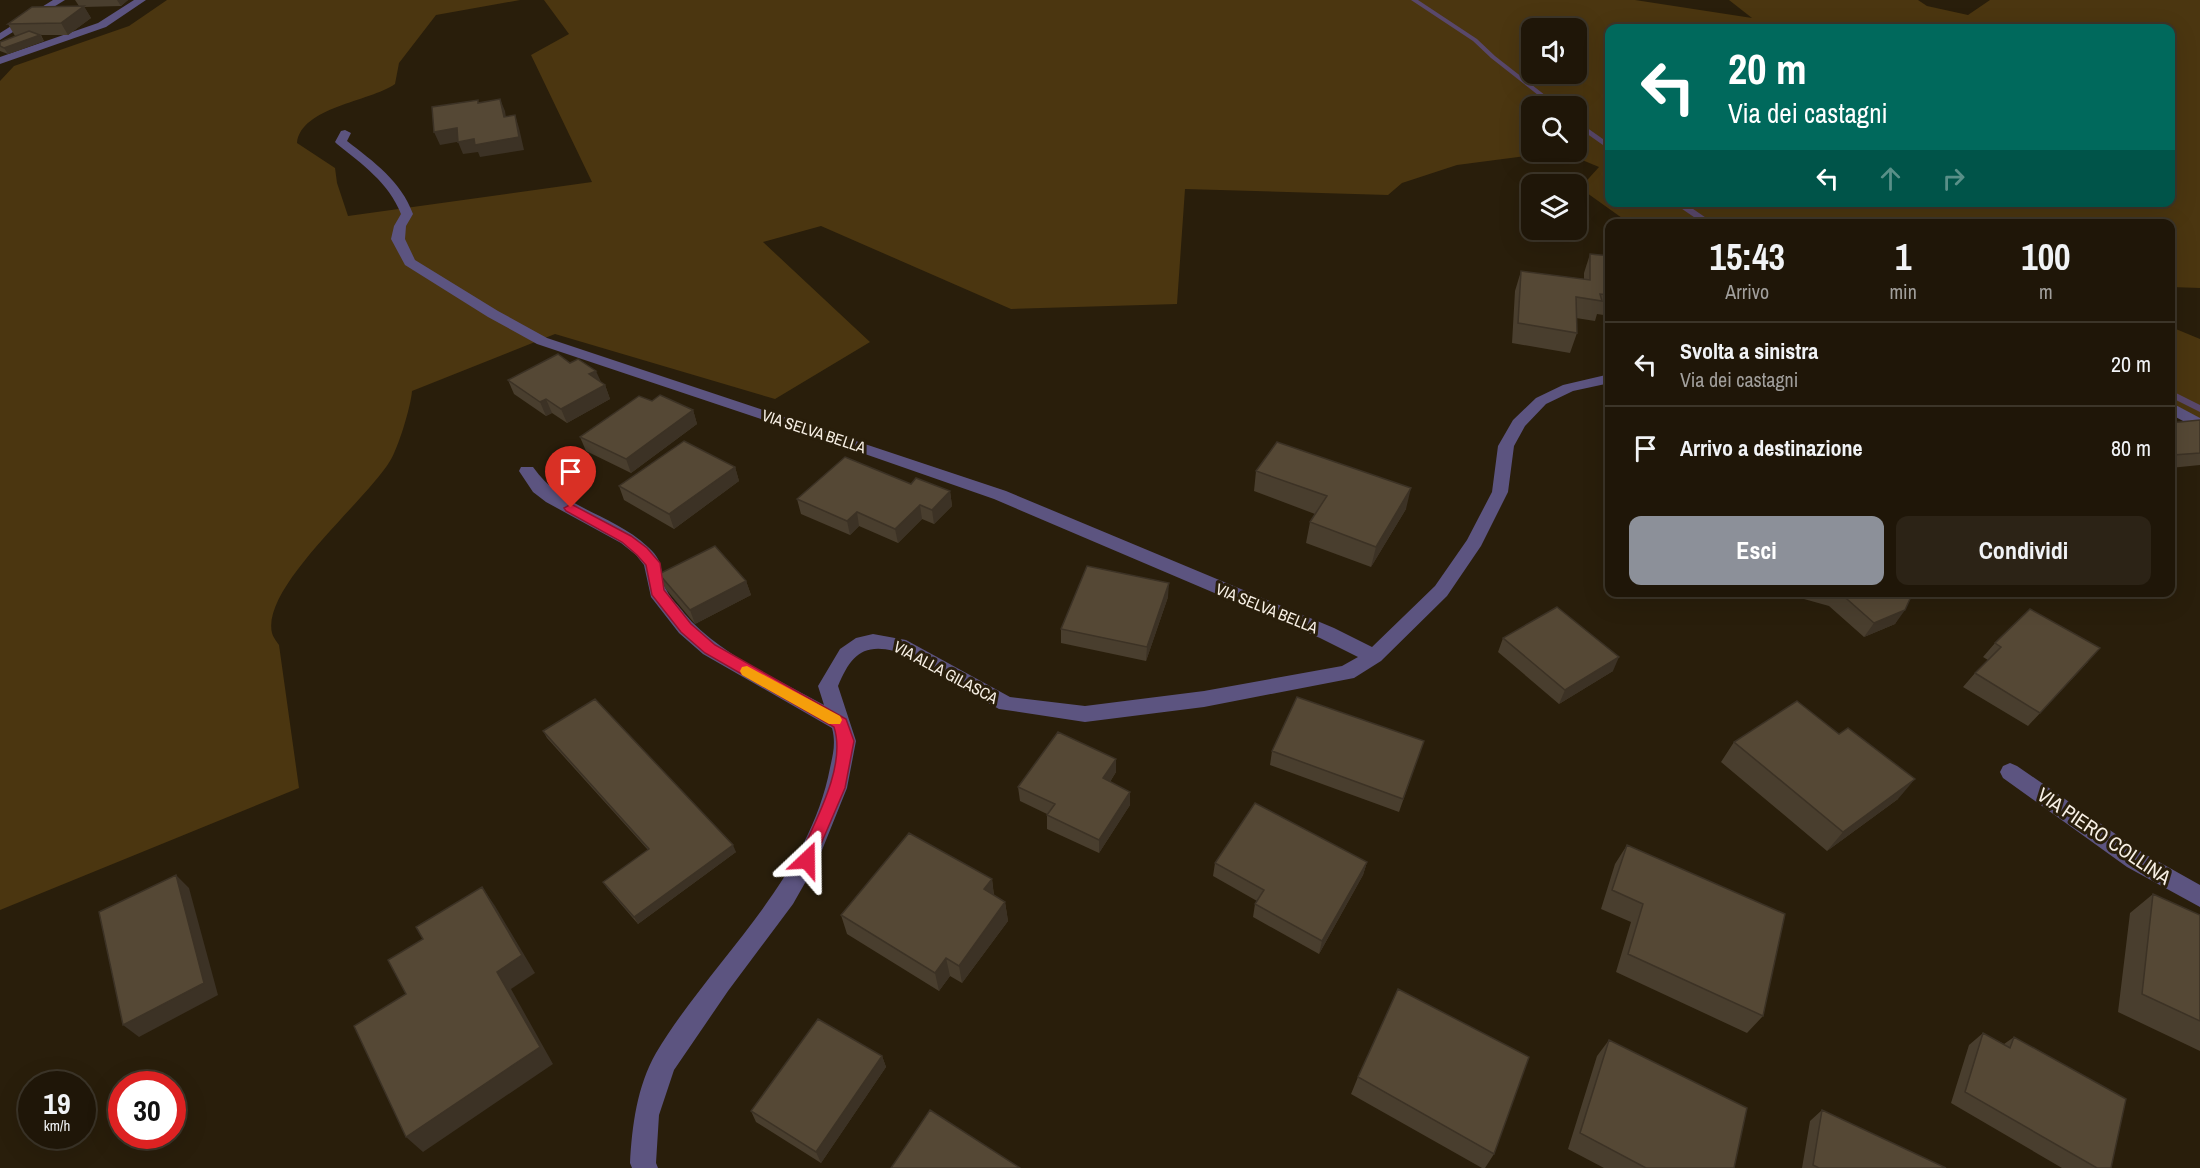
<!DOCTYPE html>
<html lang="it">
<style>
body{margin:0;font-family:"Archivo Narrow",sans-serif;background:#2c2316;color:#f1f3f6;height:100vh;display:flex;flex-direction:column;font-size:22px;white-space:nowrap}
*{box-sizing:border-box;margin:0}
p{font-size:20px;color:#a19f9c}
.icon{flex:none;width:33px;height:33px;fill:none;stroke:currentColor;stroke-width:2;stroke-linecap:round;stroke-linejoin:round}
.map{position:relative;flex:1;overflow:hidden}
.drawer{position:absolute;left:1605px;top:219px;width:570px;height:378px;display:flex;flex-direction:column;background:#1f1608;border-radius:12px;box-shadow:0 6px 24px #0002,0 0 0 2px #3c3529}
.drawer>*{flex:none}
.hud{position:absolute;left:1605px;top:24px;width:570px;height:183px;border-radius:12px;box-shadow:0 6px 24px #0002,0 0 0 2px #3c3529;background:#00695c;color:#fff;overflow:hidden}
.controls{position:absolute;left:1521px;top:18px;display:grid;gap:12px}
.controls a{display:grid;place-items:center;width:66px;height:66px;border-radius:12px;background:#1f1608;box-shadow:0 6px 24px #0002,0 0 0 2px #3c3529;font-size:30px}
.speed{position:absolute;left:18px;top:1071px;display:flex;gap:12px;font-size:30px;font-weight:700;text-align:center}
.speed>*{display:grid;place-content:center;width:78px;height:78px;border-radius:50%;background:#1f1608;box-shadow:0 6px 24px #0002,0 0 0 2px #3c3529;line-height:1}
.speed small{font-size:15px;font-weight:400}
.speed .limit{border:9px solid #d22;background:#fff;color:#111}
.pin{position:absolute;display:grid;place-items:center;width:51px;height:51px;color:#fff;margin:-62px -26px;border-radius:50% 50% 50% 0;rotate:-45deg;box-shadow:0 0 6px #0007}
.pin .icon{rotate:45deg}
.me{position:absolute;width:66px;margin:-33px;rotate:23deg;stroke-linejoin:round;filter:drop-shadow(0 0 4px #0008)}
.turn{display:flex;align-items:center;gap:21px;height:126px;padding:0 24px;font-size:27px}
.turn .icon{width:78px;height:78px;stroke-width:2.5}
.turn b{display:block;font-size:42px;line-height:51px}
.lanes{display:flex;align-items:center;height:57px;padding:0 24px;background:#0003;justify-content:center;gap:30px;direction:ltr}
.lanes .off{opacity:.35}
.eta{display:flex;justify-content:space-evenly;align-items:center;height:102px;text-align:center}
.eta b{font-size:36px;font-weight:700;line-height:42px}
.action{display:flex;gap:12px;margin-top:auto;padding:12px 24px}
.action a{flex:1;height:69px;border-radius:12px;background:#8c9099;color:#fff;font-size:24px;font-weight:700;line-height:69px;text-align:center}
.action a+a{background:#2c2316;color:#f1f3f6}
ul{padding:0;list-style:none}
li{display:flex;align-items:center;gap:18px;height:84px;padding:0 24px;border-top:2px solid #3c3529}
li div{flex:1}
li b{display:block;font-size:22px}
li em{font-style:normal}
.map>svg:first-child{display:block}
.green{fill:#4b3610;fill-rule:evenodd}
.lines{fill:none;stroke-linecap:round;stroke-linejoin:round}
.stream{fill:#59486b;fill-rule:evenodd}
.street{fill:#5c5480;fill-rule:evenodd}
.wall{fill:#493e2e}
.shaded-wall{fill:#3c3225}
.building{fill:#554835;stroke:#3c3225;stroke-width:1.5}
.route{fill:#e11d48;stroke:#92132f;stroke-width:1.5}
.slow{fill:#f59e0b}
.labels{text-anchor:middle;stroke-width:6;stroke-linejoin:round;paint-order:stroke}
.street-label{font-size:16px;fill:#f7efe4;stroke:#291e0b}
.near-street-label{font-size:20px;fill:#f7efe4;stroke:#291e0b}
</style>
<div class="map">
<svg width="2200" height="1168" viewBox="0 0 2200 1168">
<rect width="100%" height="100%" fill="#291e0b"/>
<path class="green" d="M 167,0 L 520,0 L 436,15 L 399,63 L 395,84 C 369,102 301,107 297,143 L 335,168 L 337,183 L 348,216 L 592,182 L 531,55 L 569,34 L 544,0 L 1635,0 L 1752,18 L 1729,0 L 1918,0 L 1927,6 L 1968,15 L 1990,0 L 2200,0 L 2200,288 L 2171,287 L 2170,224 L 1629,223 L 1580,188 L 1599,167 L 1563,152 L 1576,152 L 1576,106 L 1532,106 L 1532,152 L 1558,152 L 1457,165 L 1402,183 L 1388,195 L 1185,189 L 1177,304 L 1011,309 L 821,226 L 763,242 L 870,342 L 775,399 L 555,334 L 412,391 C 411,406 398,449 390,461 C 366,501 261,587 272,633 C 273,637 277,642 279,645 L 299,788 L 0,910 L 0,81 L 14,66 L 129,26 ZM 1532,28 L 1576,28 L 1576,74 L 1532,74 ZM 1610,28 L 2170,28 L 2170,202 L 1610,202 Z
M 2171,327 L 2200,339 L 2200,420 L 2171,403 Z"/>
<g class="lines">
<path class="stream" d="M 1411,0 L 1418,0 L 1477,39 L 1495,56 L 1559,106 L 1552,106 L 1491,58 L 1473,41 Z
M 1576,120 L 1610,144 L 1610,150 L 1576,126 Z
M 1672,202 L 1683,202 L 1715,224 L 1704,224 Z
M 2170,390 L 2200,405 L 2200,412 L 2170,397 Z"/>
<path class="street" d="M 53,0 L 65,0 L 0,40 L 0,33 Z
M 134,0 L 146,0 L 106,27 L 0,64 L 0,57 L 98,23 Z
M 345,130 L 351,133 L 347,141 C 374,162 401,181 413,214 L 406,226 L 405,239 L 415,260 L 498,311 L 547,338 L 1006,491 L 1334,628 L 1372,647 L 1435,586 L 1467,540 L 1492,492 L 1498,446 L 1513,420 L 1536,398 L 1563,385 L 1610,374 L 1610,383 L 1573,391 L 1546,404 L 1525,426 L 1514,446 L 1508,492 L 1481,546 L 1447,596 L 1381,661 L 1354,678 L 1204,707 L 1085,722 L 999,709 L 894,651 C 861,643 850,658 838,686 L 856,741 L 847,788 L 818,860 L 793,904 L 728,991 L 674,1070 L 659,1115 L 656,1163 L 658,1168 L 632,1168 L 630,1163 C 632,1126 637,1086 656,1053 C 713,958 808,882 830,768 C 833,754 836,743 832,728 L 703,654 L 679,633 L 651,597 L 644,565 L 636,555 L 621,543 L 546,502 L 533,492 L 519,471 L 521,467 L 533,467 C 563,510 612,513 648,547 C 668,565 657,573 667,591 C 671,599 679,606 684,613 C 718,654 778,679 824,705 L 818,686 L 840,649 L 856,638 L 873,634 L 906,640 L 1010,697 L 1085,706 L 1204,691 L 1342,666 L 1358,657 L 1320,638 L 994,499 L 842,446 L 537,344 L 488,317 L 405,265 L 391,239 L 394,226 L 401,214 C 389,183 362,164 337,144 L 335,142 L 341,131 Z
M 2170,402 L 2200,418 L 2200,430 L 2170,414 Z
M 2010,763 L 2017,766 L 2143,853 L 2200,885 L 2200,907 L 2127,867 L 2003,778 L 2000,772 L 2003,766 Z"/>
</g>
<path class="wall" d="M 75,0 L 128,0 L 121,6 L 84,7 L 91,18 L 68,35 L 41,35 L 44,41 L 8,54 L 0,51 L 0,42 L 18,36 L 15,36 L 8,24 L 79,6 Z
M 1610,250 L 1610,316 L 1597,314 L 1595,321 L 1576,318 L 1577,333 L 1570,353 L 1512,343 L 1515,291 L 1521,271 L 1584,279 L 1584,273 L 1590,254 L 1608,256 Z
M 508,380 L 601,382 L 605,385 L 610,399 L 567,423 L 552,413 L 546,416 L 514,394 Z
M 693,410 L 697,424 L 631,473 L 586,451 L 580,437 Z
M 2200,420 L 2200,465 L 2170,468 L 2170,423 Z
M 735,467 L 739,481 L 674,529 L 624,500 L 619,486 Z
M 1256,471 L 1406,509 L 1371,567 L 1306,543 L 1310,522 L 1315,514 L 1254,491 Z
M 911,484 L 950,491 L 952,506 L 934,524 L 922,519 L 898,543 L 859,526 L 850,535 L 801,514 L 797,499 Z
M 659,574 L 746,581 L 751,595 L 695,624 L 665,588 Z
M 1779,592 L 1913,592 L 1895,624 L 1864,637 L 1829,606 Z
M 1168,597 L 1146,661 L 1061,643 L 1061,629 Z
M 1503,638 L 1613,671 L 1559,704 L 1498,652 Z
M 1995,643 L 2088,662 L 2028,726 L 1963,687 L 1975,673 L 1988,660 L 1983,657 Z
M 543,731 L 736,852 L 638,924 L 607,888 L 603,882 L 648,850 L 547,738 Z
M 1734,742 L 1898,799 L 1827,851 L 1721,762 Z
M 1272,751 L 1419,755 L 1399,812 L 1270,765 Z
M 1116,759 L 1116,772 L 1110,782 L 1130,792 L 1130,805 L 1099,853 L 1047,829 L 1047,814 L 1020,801 L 1018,787 Z
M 1627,845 L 1763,1016 L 1747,1033 L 1616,972 L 1631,922 L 1601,909 L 1615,864 Z
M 1367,862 L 1363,875 L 1319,954 L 1253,917 L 1255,904 L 1257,901 L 1213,876 L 1215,863 Z
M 992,879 L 994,895 L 1005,902 L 1008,921 L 962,983 L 950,976 L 939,991 L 847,934 L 841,915 Z
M 2153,894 L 2200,915 L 2200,1051 L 2118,1012 L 2130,913 Z
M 1983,1033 L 2004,1044 L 2014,1037 L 2111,1168 L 2062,1168 L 1951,1103 L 1969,1045 Z
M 1609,1040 L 1734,1168 L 1604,1168 L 1568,1149 L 1597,1056 Z
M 882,1056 L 886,1067 L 821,1163 L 756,1122 L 751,1111 Z
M 1358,1077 L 1494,1154 L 1485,1168 L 1482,1168 L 1351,1094 Z
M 1822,1110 L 1946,1168 L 1802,1168 L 1810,1121 Z"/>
<path class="shaded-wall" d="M 117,0 L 128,0 L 121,6 Z
M 84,6 L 91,18 L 68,35 L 61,23 Z
M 40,35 L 44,41 L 8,54 L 4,48 Z
M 500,99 L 505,111 L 508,130 L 504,117 Z
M 515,115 L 519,128 L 524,150 L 480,157 L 478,152 L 463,154 L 458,142 Z
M 457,128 L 462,141 L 440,145 L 434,132 Z
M 596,371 L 602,384 L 589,374 Z
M 605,385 L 610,399 L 567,423 L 561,409 Z
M 546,399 L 552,413 L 546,416 L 540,402 Z
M 693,410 L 697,424 L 631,473 L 626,459 Z
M 735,467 L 739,481 L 674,529 L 669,514 Z
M 1411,488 L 1406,509 L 1371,567 L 1376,547 Z
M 950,491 L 952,506 L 934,524 L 932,510 Z
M 920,505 L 922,519 L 898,543 L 895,529 Z
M 857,512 L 859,526 L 850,535 L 847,521 Z
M 746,581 L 751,595 L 695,624 L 690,610 Z
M 1169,583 L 1168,597 L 1146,661 L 1147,647 Z
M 1905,610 L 1895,624 L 1864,637 L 1874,623 Z
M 1619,657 L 1613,671 L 1559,704 L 1565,690 Z
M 1116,759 L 1116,772 L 1103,792 L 1103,778 Z
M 1915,779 L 1898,799 L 1827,851 L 1843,832 Z
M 1130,792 L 1130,805 L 1099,853 L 1099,840 Z
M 733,845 L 736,852 L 638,924 L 634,917 Z
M 1367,862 L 1363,875 L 1319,954 L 1322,941 Z
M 176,875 L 189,888 L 218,995 L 139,1037 L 123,1025 Z
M 992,879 L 994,898 L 984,889 Z
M 482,887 L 495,906 L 535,973 L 511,989 L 553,1064 L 423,1152 L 406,1137 L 497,972 Z
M 1005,902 L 1008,921 L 962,983 L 959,966 Z
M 946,958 L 950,976 L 939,991 L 935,973 Z
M 882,1056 L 886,1067 L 821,1163 L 816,1152 Z"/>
<path class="building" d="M 84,6 L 61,23 L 8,24 L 32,7 Z
M 29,31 L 40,35 L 4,48 L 0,46 L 0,42 Z
M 500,99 L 504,117 L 515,115 L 519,137 L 475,145 L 474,139 L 458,142 L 457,128 L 434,132 L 432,107 L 478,100 L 478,103 Z
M 1590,254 L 1610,256 L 1610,295 L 1600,294 L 1602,301 L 1576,297 L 1577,333 L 1518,323 L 1521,271 L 1590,280 Z
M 558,354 L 570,363 L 578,359 L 596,371 L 589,374 L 605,385 L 561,409 L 546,399 L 540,402 L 508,380 Z
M 660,395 L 693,410 L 626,459 L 580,437 L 639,396 L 652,401 Z
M 2200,420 L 2200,453 L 2173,455 L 2170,453 L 2170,423 Z
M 684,441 L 735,467 L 669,514 L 619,486 Z
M 1277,442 L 1411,488 L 1376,547 L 1310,522 L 1327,496 L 1256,471 Z
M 845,457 L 911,484 L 916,478 L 950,491 L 932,510 L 920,505 L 895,529 L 857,512 L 847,521 L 797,499 Z
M 715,546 L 746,581 L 690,610 L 659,574 Z
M 1087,566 L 1169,583 L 1147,647 L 1061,629 Z
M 1839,592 L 1913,592 L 1905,610 L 1874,623 Z
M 1557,607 L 1619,657 L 1565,690 L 1503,638 Z
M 2030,609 L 2100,648 L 2040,713 L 1975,673 L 2001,647 L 1995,643 Z
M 1297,697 L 1424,741 L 1403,799 L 1272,751 Z
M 595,699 L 733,845 L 634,917 L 603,882 L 649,849 L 543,731 Z
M 1797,701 L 1839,734 L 1848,728 L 1915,779 L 1843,832 L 1734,742 Z
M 1058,732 L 1116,759 L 1103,778 L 1130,792 L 1099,840 L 1047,815 L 1055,804 L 1018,787 Z
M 1255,803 L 1367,862 L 1322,941 L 1255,904 L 1264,890 L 1215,863 Z
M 909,833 L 992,879 L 984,889 L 1005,902 L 959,966 L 946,958 L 935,973 L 841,915 Z
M 1627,845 L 1785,914 L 1763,1016 L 1628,954 L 1643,904 L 1612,890 Z
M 176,875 L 204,983 L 123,1025 L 99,912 Z
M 482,887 L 522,955 L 497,972 L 540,1047 L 406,1137 L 354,1026 L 406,994 L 388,960 L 423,939 L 416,927 Z
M 2153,894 L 2200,915 L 2200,1021 L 2142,994 Z
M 1398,989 L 1529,1057 L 1494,1154 L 1358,1077 Z
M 818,1019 L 882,1056 L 816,1152 L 751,1111 Z
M 1983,1033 L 2010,1048 L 2014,1037 L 2126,1099 L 2111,1168 L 2097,1168 L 1965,1092 Z
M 1609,1040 L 1747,1108 L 1734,1168 L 1646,1168 L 1580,1133 Z
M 930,1110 L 1020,1168 L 891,1168 Z
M 1822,1110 L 1946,1168 L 1819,1168 L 1813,1165 Z"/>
<path class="route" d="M 571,504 L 631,536 L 647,548 L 660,563 L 664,590 L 691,624 L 715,645 L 846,719 L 854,741 L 845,788 L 812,865 L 807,867 L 801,865 L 798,860 C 814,823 847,767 834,727 L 705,653 L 681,632 L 652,595 L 646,565 L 637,555 L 622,542 L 566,511 L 564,508 Z"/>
<path class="slow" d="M 747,666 L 840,716 L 842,720 L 840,724 L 829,724 L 742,675 L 740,671 L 742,667 Z"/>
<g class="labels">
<g class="street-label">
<text transform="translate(814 431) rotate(18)" y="6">VIA SELVA BELLA</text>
<text transform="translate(1267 608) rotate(22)" y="6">VIA SELVA BELLA</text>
<text transform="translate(946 672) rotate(28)" y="6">VIA ALLA GILASCA</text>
</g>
<g class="near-street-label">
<text transform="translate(2104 836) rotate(34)" y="7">VIA PIERO COLLINA</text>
</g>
</g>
</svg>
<div class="controls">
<a><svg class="icon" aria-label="sound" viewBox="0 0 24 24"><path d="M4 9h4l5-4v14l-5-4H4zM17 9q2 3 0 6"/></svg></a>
<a><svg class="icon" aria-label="search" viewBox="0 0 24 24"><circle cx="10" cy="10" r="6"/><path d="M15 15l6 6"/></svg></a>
<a><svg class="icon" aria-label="layers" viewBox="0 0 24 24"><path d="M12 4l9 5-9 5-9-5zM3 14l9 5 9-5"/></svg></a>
</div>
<div class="speed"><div>19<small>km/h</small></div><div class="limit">30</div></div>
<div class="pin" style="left:571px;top:508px;background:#d93025"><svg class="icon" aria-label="arrive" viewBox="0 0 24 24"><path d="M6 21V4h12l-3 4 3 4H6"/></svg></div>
<svg class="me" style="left:807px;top:860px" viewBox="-20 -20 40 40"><path d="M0-17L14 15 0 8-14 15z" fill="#e11d48" stroke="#fff" stroke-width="4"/></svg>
<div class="hud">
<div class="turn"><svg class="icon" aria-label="left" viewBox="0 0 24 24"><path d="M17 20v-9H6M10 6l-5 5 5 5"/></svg><div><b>20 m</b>Via dei castagni</div></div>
<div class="lanes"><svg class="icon" aria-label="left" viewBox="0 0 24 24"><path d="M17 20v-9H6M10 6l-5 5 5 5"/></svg><svg class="icon off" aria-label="ahead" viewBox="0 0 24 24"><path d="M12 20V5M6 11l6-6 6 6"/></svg><svg class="icon off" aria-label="right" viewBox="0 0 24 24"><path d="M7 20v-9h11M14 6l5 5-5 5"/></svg></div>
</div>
<section class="drawer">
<div class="eta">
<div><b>15:43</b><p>Arrivo</p></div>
<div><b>1</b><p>min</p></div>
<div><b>100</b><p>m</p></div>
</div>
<ul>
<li><svg class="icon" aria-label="left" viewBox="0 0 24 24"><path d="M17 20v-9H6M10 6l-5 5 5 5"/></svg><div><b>Svolta a sinistra</b><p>Via dei castagni</p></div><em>20 m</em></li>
<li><svg class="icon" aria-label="arrive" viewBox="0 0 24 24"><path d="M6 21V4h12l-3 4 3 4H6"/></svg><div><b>Arrivo a destinazione</b></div><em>80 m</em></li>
</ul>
<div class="action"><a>Esci</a><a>Condividi</a></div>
</section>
</div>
